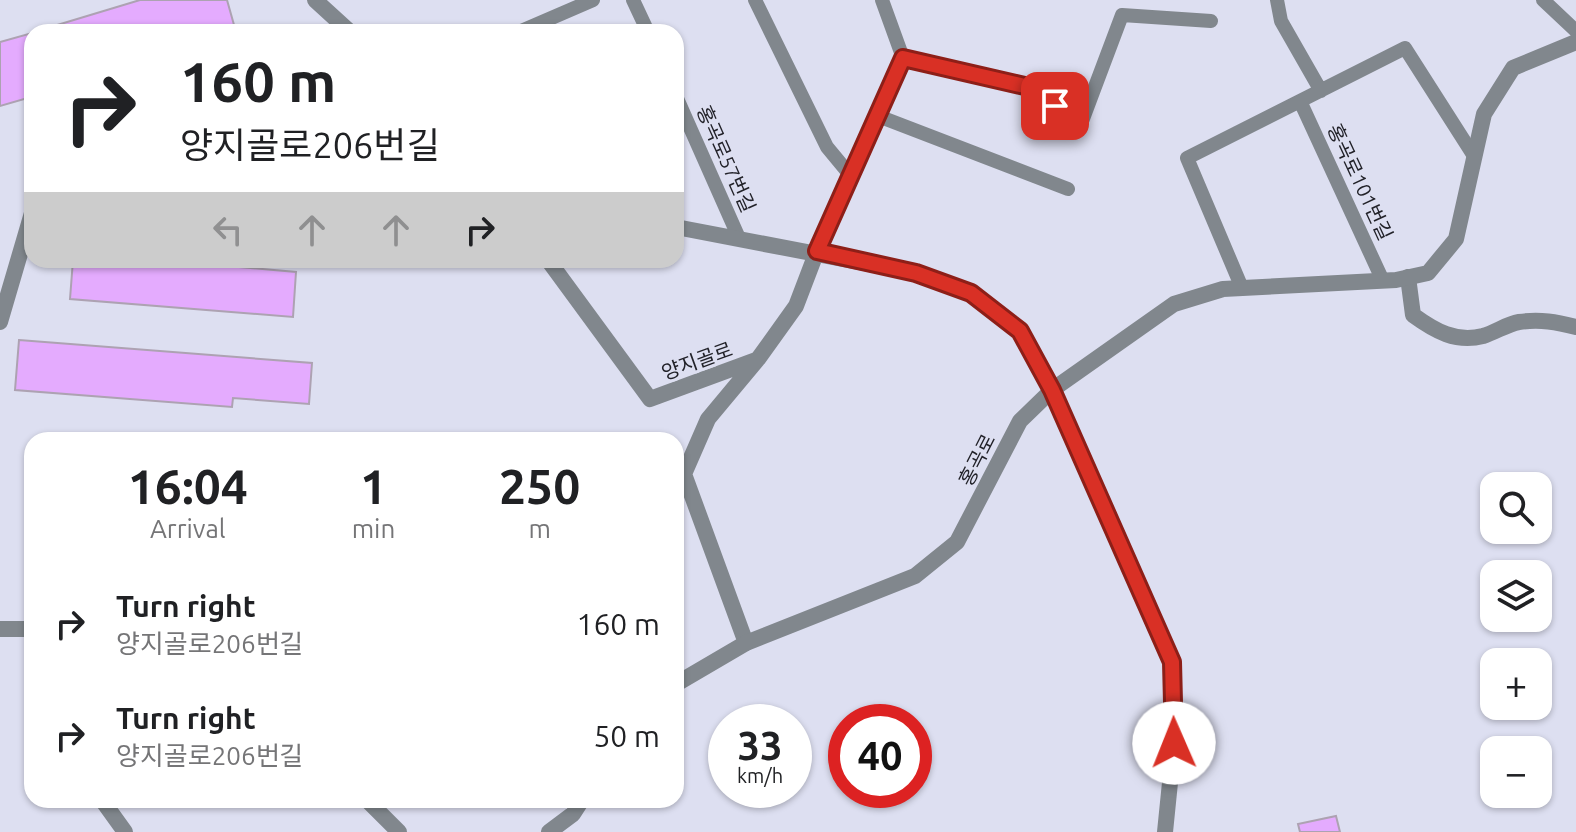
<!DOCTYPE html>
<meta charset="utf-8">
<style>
body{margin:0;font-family:Ubuntu,"Noto Sans KR",sans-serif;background:#f2f2f2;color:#202124;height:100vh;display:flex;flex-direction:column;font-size:30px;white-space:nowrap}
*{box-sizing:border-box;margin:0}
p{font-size:26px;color:#757577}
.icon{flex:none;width:44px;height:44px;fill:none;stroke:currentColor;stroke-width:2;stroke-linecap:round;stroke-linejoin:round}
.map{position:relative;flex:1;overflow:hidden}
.details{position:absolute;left:24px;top:432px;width:660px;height:376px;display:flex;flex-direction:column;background:#fff;border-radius:24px;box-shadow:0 2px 6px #0004}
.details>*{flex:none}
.banner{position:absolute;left:24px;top:24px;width:660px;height:244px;border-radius:24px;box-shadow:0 2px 6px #0004;background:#fff;color:#202124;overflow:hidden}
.tools{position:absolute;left:1480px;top:472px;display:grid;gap:16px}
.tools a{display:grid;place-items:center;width:72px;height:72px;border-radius:16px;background:#fff;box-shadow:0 2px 6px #0004;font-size:40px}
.speed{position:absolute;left:708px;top:704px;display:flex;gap:16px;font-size:40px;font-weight:700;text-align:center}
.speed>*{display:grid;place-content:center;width:104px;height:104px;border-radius:50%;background:#fff;box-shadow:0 2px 6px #0004;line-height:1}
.speed small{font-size:20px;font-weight:400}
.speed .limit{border:12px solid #d22;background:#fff;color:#111}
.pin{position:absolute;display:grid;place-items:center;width:68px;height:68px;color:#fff;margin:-34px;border-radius:16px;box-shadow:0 4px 12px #0006}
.me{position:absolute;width:88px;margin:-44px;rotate:359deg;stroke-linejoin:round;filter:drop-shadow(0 0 6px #0008)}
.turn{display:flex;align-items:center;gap:28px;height:168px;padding:0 24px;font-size:36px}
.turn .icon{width:104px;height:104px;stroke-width:2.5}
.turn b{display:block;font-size:56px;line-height:68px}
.lanes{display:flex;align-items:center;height:76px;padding:0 24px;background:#0003;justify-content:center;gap:40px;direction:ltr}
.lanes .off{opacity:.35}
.eta{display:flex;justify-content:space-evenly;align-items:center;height:136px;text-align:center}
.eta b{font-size:48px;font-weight:700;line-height:56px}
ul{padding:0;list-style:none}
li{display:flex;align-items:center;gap:24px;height:112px;padding:0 24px}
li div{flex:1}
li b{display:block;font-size:30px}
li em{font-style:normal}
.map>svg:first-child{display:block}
.building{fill:#e4abfe;stroke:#ada2b2;stroke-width:2}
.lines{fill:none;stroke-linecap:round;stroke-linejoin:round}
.service{stroke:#81878d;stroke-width:14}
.minor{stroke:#81878d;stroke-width:16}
.tertiary{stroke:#81878d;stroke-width:16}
.route-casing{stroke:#8d1f18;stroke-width:20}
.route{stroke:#d93025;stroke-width:14}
.labels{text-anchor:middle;stroke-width:6;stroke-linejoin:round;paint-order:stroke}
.street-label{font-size:20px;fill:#222229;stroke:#dddff1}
</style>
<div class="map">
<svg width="1576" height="832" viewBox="0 0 1576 832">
<rect width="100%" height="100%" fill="#dddff1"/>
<path class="building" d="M 140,0 L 227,0 L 236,32 L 34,32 Z
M 32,33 L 32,101 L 31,97 L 0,106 L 0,42 Z
M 73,260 L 158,260 L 296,272 L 293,317 L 70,299 Z
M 19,340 L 312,363 L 309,404 L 233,398 L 232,407 L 15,390 Z
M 1336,816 L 1340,832 L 1300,832 L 1298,824 Z"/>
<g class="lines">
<path class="service" d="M 633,0 L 648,32
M 755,0 L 827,147 L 851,176
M 1277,0 L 1281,21 L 1321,91
M 1543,0 L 1576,31
M 519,32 L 593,0
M 903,58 L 1029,87 L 1081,124 L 1122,15 L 1211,21
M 676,96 L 739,238
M 1300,101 L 1383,281
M 878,116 L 1068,189
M 817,251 L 903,58 L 882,0
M 1242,288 L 1187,158 L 1405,48 L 1472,153"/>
<path class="minor" d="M 548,260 L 650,399 L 756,360
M 1408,277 L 1413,315 C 1435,331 1456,343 1483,336 C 1496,332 1507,324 1519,322 C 1540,319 1557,322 1576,327
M 0,322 L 32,213
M 0,629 L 32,629
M 746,643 L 684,474 L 708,419 L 758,359 L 796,306 L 817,251
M 102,800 L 125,832
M 367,800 L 399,832"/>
<path class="tertiary" d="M 315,0 L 350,32
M 676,227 L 916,273 L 971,293 L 1020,331 L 1052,390 L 1172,662 L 1174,743 L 1165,832
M 676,684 L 746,643 L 915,576 L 957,542 L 1020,421 L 1052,390 L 1174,304 L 1223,289 L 1396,280 L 1428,273 L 1456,239 L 1484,114 L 1513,68 L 1576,42
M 549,832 L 573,814 L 582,800"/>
</g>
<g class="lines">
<defs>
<path id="route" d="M 1055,106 L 1029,87 L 903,58 L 817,251 L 916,273 L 971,293 L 1020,331 L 1052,390 L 1172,662 L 1174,743"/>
</defs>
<use href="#route" class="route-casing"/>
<use href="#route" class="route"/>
</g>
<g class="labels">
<g class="street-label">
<text transform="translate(726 159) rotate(66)" y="7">홍곡로57번길</text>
<text transform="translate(1360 182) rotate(65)" y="7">홍곡로101번길</text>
<text transform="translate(697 361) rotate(-20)" y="7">양지골로</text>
<text transform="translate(977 460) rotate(-63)" y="7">홍곡로</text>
</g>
</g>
</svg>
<div class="tools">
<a><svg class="icon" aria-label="search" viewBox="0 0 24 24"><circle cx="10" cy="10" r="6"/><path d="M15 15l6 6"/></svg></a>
<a><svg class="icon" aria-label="layers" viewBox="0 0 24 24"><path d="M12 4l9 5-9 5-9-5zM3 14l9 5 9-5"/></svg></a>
<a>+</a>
<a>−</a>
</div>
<div class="speed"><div>33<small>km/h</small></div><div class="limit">40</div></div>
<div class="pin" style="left:1055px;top:106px;background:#d93025"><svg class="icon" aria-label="arrive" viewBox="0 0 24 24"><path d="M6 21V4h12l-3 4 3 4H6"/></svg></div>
<svg class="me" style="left:1174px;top:743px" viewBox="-20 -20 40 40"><circle r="19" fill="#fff"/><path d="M0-13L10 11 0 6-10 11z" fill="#d93025"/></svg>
<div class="banner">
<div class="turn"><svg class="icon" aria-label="right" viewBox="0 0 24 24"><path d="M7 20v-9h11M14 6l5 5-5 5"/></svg><div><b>160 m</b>양지골로206번길</div></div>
<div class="lanes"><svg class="icon off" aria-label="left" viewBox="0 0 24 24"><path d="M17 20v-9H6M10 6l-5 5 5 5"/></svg><svg class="icon off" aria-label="ahead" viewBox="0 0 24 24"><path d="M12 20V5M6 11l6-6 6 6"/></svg><svg class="icon off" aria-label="ahead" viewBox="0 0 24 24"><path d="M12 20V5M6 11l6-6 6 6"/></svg><svg class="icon" aria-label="right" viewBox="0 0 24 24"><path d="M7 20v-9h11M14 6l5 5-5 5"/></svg></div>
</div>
<section class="details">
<div class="eta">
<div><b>16:04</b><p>Arrival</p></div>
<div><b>1</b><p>min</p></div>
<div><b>250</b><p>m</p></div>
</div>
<ul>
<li><svg class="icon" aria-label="right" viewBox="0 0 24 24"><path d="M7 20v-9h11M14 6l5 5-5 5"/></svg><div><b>Turn right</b><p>양지골로206번길</p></div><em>160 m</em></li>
<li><svg class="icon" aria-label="right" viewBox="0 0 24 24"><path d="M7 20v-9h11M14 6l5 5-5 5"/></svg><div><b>Turn right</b><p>양지골로206번길</p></div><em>50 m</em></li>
</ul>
</section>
</div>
